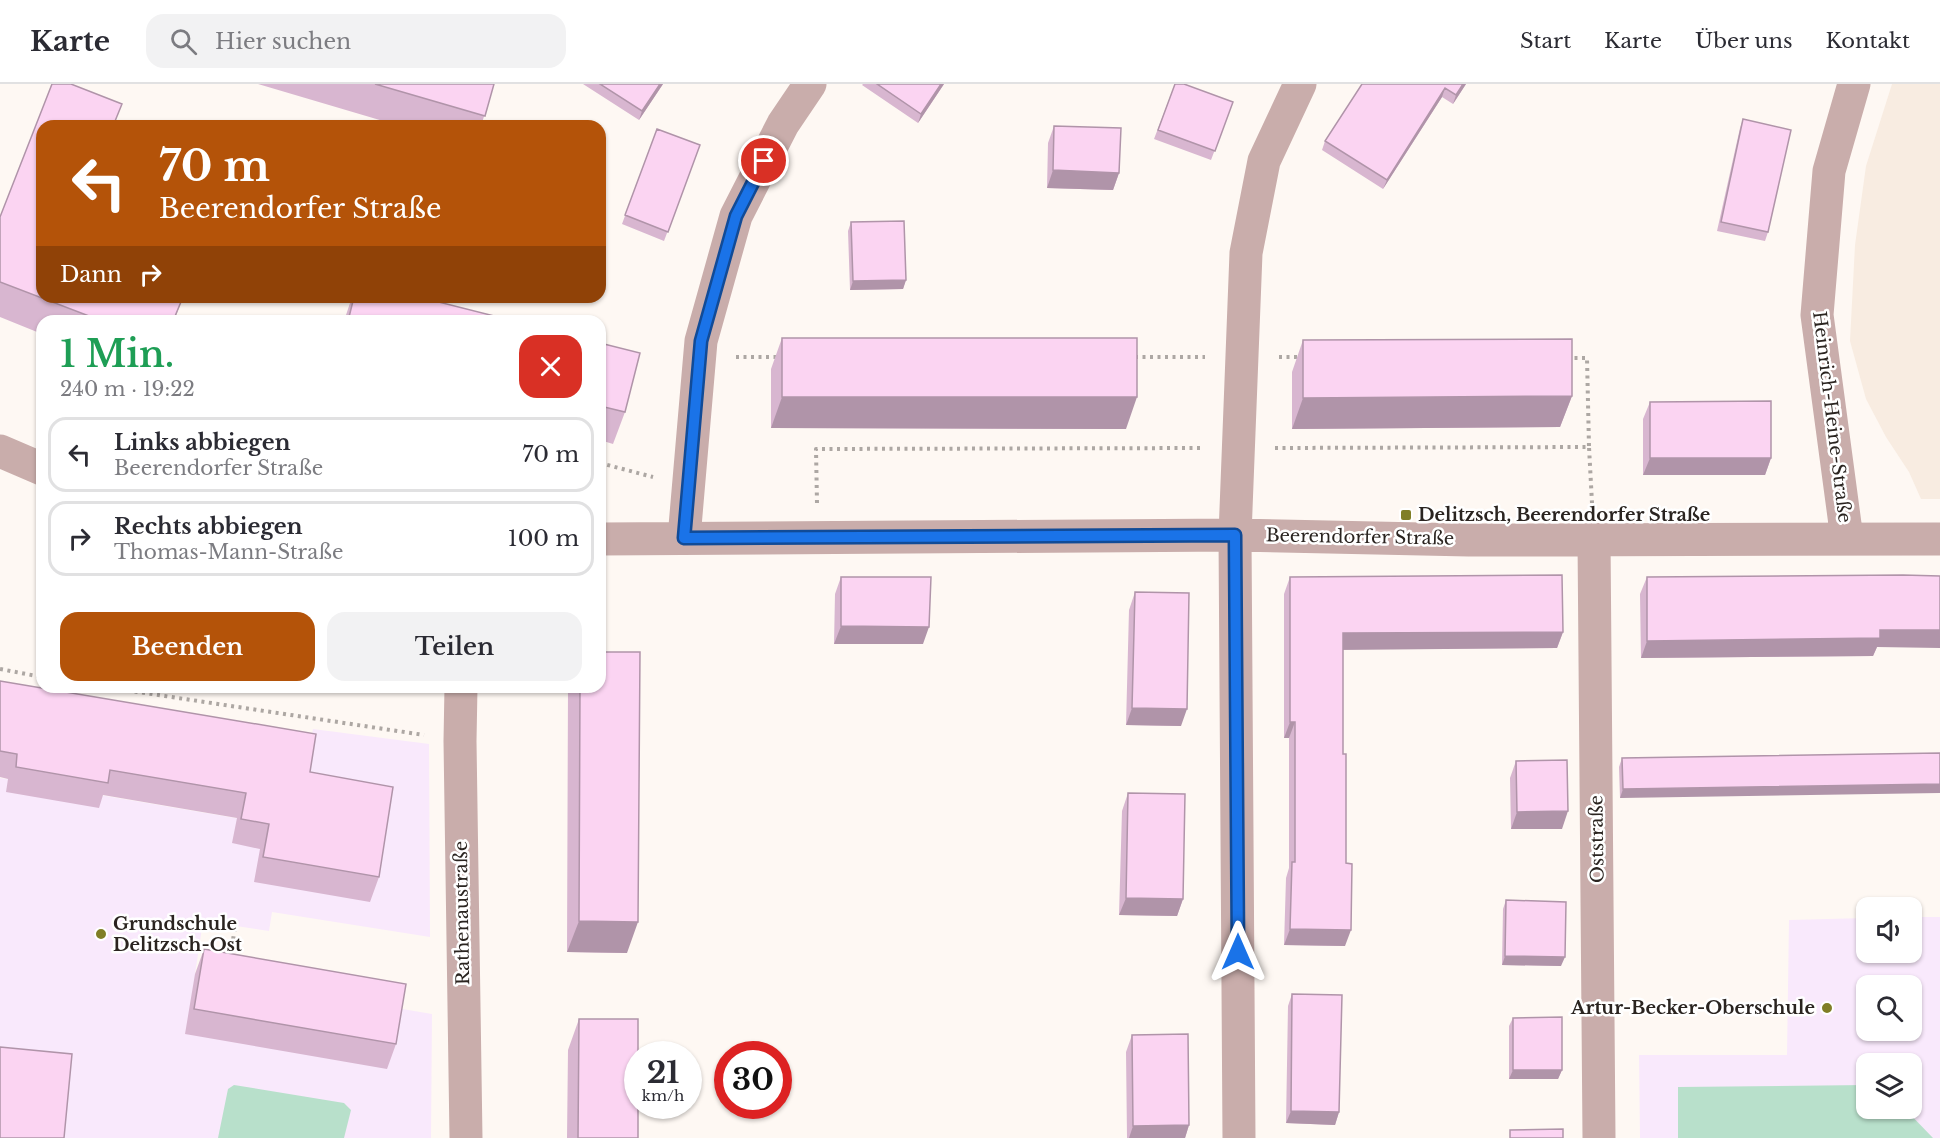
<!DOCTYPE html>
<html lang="de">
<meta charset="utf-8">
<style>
body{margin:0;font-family:"Libre Baskerville",serif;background:#f2f2f3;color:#2b2b33;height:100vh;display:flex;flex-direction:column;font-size:22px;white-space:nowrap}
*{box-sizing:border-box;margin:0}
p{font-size:20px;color:#7c7c81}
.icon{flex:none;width:33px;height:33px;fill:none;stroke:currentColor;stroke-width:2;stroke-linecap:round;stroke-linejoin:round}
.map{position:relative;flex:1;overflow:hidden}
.side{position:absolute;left:36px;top:231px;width:570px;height:378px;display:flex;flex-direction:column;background:#fff;border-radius:18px;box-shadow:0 2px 4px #0004}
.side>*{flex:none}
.top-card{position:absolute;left:36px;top:36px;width:570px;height:183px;border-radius:18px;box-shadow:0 2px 4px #0004;background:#b45309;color:#fff;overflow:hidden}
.tools{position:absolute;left:1856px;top:813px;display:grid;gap:12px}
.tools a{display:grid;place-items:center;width:66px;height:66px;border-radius:12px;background:#fff;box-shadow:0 2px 4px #0004;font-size:30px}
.speed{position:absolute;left:624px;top:957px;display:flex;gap:12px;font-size:30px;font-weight:700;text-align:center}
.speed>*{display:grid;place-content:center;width:78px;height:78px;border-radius:50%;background:#fff;box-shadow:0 2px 4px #0004;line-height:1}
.speed small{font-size:15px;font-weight:400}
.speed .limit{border:9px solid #d22;background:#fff;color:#111}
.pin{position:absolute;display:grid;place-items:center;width:51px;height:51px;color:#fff;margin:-26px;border:3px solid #fff;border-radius:50%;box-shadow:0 2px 6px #0007}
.me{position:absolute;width:66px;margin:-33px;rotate:0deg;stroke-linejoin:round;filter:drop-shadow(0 0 4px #0008)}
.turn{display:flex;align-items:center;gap:21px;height:126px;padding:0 24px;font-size:27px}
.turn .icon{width:78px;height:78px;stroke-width:2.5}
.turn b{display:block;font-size:42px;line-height:51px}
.then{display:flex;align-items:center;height:57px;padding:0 24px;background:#0003;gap:12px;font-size:22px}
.round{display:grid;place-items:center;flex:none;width:63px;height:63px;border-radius:18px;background:#f2f2f3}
.overview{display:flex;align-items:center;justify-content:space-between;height:102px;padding:0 24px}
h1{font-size:36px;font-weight:600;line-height:45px;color:#1e9e55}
.button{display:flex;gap:12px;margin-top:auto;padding:12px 24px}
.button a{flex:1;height:69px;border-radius:18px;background:#b45309;color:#fff;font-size:24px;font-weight:600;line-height:69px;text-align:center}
.button a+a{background:#f2f2f3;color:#2b2b33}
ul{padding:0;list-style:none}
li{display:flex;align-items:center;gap:18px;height:75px;margin:0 12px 9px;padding:0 12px;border:3px solid #e1e1e2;border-radius:18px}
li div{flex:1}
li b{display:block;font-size:22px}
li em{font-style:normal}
header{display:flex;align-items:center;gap:36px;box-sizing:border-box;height:84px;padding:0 30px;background:#fff;border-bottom:2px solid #e1e1e2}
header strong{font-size:28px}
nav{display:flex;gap:33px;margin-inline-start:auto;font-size:21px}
.search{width:420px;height:54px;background:#f2f2f3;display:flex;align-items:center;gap:15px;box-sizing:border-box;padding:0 21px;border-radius:18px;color:#7c7c81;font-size:22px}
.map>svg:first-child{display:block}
.built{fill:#f8ece1}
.education{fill:#f9e9fc;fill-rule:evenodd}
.green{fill:#b8e0cb}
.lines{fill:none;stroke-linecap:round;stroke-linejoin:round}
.path{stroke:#ada7a3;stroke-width:4;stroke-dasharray:3 4.5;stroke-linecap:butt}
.minor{stroke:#c9adab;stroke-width:33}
.wall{fill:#d8b6d0}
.shaded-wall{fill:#b094a9}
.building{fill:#fbd4f2;stroke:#b094a9;stroke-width:1.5}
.route-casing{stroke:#114b97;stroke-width:15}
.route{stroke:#1a73e8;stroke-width:10}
.poi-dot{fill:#807e26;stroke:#fff;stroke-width:2}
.labels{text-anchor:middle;stroke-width:5;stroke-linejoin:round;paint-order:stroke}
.street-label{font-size:18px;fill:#2a2420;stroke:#fff}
.poi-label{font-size:18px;font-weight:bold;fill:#2a2420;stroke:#fff;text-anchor:start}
</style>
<header>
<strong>Karte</strong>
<div class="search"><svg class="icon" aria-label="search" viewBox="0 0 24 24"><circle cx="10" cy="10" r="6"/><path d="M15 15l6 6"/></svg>Hier suchen</div>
<nav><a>Start</a><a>Karte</a><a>Über uns</a><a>Kontakt</a></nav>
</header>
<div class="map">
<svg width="1940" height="1054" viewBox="0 0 1940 1054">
<rect width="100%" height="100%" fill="#fef8f3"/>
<path class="built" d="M 1892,0 L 1940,0 L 1940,415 L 1921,415 L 1909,388 L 1886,353 L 1866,315 L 1850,257 L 1855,161 L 1866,82 Z"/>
<path class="education" d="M 313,645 L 429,660 L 430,853 L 272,828 L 269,847 L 203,837 L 195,890 L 432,930 L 431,1054 L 56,1054 L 0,995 L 0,694 L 295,744 Z
M 1911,833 L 1940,833 L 1940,1054 L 1640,1054 L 1639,971 L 1787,971 L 1789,836 L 1866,834 L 1866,868 L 1911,868 ZM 1866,902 L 1911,902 L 1911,946 L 1866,946 ZM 1866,980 L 1911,980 L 1911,1024 L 1866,1024 Z"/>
<path class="green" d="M 234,1001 L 344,1019 L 351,1026 L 344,1054 L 218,1054 L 228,1005 Z
M 1866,1001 L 1866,1024 L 1905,1025 L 1933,1054 L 1678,1054 L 1678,1003 Z"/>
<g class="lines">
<path class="path" d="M 736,273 L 779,273
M 1135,273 L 1205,273
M 1279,273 L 1301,273
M 1567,274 L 1587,274 L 1589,363
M 1275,364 L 1589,363 L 1592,419
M 600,379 L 653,393
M 817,419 L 816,365 L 1204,364
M 0,585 L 42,593
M 105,603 L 424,651
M 231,870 L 235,842"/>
<path class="minor" d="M 0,367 L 42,385
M 684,454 L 701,257 L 736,132 L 783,40 L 810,0
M 600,455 L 1235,451 L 1469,456 L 1940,455
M 1594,455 L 1599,1054
M 1847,455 L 1817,231 L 1829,87 L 1854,0
M 461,603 L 460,657 L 466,1054
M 1239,1054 L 1235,451 L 1246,169 L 1264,77 L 1300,0"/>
</g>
<path class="wall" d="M 258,0 L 494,0 L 481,42 L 400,42 Z
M 583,0 L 663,0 L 639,36 Z
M 863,0 L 944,0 L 918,39 L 862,1 Z
M 1175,0 L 1233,18 L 1211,76 L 1154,55 Z
M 1362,0 L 1466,0 L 1453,20 L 1442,13 L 1383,105 L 1322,66 L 1325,57 Z
M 1743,35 L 1768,148 L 1765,157 L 1717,147 L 1740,44 Z
M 1054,42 L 1119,89 L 1113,106 L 1047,104 L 1048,59 Z
M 657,45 L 700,61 L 664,157 L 622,140 Z
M 0,133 L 42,213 L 183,213 L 174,237 L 42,237 L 42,250 L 0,233 Z
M 851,138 L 906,196 L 903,205 L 850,206 L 848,147 Z
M 352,213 L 419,213 L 514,237 L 344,237 Z
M 782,254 L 1126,345 L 771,344 L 771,285 Z
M 1303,256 L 1572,312 L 1560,343 L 1292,345 L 1292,288 Z
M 600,259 L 625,328 L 613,360 L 600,356 Z
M 1650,318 L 1771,374 L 1765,391 L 1643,391 L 1643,335 Z
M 841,493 L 923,560 L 834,560 L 835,510 Z
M 1290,493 L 1563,548 L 1557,564 L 1343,565 L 1343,670 L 1345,862 L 1284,861 L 1286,794 L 1289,784 L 1289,654 L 1284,654 L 1284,510 Z
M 1647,493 L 1877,563 L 1873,572 L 1641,574 L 1640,510 Z
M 1135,508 L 1181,642 L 1126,641 L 1129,526 Z
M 0,597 L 310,688 L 379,793 L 370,818 L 254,798 L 260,765 L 232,759 L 237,734 L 103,711 L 99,724 L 6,708 L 8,695 L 0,693 Z
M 568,603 L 600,603 L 627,869 L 567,868 Z
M 1940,669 L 1620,714 L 1619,683 L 1622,674 Z
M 1516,677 L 1562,745 L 1511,745 L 1510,694 Z
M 1128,709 L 1183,815 L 1177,832 L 1119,831 L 1122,727 Z
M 1506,816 L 1561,882 L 1502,881 L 1503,825 Z
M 204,865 L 396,960 L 387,985 L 185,950 L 195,890 Z
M 1292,910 L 1339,1028 L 1335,1041 L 1286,1039 L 1288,922 Z
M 1513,934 L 1562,986 L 1558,995 L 1509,995 L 1509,942 Z
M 579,935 L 638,1054 L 567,1054 L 568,966 Z
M 1132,951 L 1189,1041 L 1185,1054 L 1127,1054 L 1126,968 Z"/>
<path class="shaded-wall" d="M 660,0 L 663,0 L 639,36 L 642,27 Z
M 941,0 L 944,0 L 918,39 L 921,30 Z
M 1463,0 L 1466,0 L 1453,20 L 1456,11 Z
M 1445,4 L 1442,13 L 1383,105 L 1387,96 Z
M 1053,86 L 1119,89 L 1113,106 L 1047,104 Z
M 906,196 L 903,205 L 850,206 L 853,197 Z
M 1572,312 L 1560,343 L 1292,345 L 1303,314 Z
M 782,313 L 1137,313 L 1126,345 L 771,344 Z
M 1650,374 L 1771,374 L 1765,391 L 1643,391 Z
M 841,542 L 929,543 L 923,560 L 834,560 Z
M 1880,546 L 1940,546 L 1940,564 L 1877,563 L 1873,572 L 1641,574 L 1647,557 Z
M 1563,548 L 1557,564 L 1337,566 L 1343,549 Z
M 1132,624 L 1187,625 L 1181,642 L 1126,641 Z
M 1290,638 L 1295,638 L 1289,654 L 1284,654 Z
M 1940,700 L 1940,709 L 1620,714 L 1623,705 Z
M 1568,727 L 1562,745 L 1511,745 L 1517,728 Z
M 1126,814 L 1183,815 L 1177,832 L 1119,831 Z
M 579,837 L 638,838 L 627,869 L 567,868 Z
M 1290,845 L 1351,846 L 1345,862 L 1284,861 Z
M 1505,872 L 1565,873 L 1561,882 L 1502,881 Z
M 1513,986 L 1562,986 L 1558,995 L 1509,995 Z
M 1291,1027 L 1339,1028 L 1335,1041 L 1286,1039 Z
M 1189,1041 L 1185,1054 L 1129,1054 L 1133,1042 Z"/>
<path class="building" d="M 52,0 L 71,0 L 122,20 L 113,42 L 42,42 L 42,213 L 183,213 L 173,237 L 102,237 L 0,198 L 0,133 Z
M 375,0 L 494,0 L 485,32 Z
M 600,0 L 660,0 L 642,27 Z
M 877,0 L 941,0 L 921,30 Z
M 1175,0 L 1184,0 L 1233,18 L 1215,67 L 1158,46 Z
M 1362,0 L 1463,0 L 1456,11 L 1445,4 L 1387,96 L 1325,57 Z
M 1743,35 L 1791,46 L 1768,148 L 1721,138 Z
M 1054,42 L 1121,44 L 1119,89 L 1053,86 Z
M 657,45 L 700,61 L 668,148 L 625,131 Z
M 904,137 L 906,196 L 853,197 L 851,138 Z
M 354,213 L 419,213 L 514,237 L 348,237 Z
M 782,254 L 1137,254 L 1137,313 L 782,313 Z
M 1572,255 L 1572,312 L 1303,314 L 1303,256 Z
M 600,259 L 640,269 L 625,328 L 600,322 Z
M 1771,317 L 1771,374 L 1650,374 L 1650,318 Z
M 1562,491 L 1563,548 L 1343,549 L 1343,670 L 1346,670 L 1346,779 L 1352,780 L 1351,846 L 1290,845 L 1292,778 L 1295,778 L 1295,638 L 1290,638 L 1290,493 Z
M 1903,491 L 1940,492 L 1940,546 L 1880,546 L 1880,554 L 1647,557 L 1647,493 Z
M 841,493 L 931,493 L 929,543 L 841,542 Z
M 1135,508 L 1189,509 L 1187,625 L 1132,624 Z
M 600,568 L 640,568 L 638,838 L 579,837 L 580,603 L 600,603 Z
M 0,597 L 316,650 L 310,688 L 393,703 L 379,793 L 263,773 L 269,740 L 241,735 L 246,709 L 110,686 L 108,699 L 16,683 L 17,670 L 0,667 Z
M 1940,669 L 1940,700 L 1623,705 L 1622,674 Z
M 1567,676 L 1568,727 L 1517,728 L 1516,677 Z
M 1128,709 L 1185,710 L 1183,815 L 1126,814 Z
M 1506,816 L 1566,818 L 1565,873 L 1505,872 Z
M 204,865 L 406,900 L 396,960 L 194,925 Z
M 1292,910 L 1342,911 L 1339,1028 L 1291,1027 Z
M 1562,933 L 1562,986 L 1513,986 L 1513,934 Z
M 579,935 L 638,935 L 638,1054 L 578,1054 Z
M 1188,950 L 1189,1041 L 1133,1042 L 1132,951 Z
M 0,963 L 72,970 L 64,1054 L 0,1054 Z
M 1563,1045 L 1563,1054 L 1510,1054 L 1510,1046 Z"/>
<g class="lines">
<defs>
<path id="route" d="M 764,77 L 736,132 L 701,257 L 684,454 L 1235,451 L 1238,868"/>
</defs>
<use href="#route" class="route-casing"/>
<use href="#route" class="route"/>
</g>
<g class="poi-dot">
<rect x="1400" y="425" width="12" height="12" rx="3"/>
<circle cx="101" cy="850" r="6"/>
<circle cx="1827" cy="924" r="6"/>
</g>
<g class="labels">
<g class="street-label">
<text transform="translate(1832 333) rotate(83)" y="6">Heinrich-Heine-Straße</text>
<text transform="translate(1360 453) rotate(1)" y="6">Beerendorfer Straße</text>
<text transform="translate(1597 755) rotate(-91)" y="6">Oststraße</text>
<text transform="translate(462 829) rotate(-91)" y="6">Rathenaustraße</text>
</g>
<g class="poi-label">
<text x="1418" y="437">Delitzsch, Beerendorfer Straße</text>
<text x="113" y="846">Grundschule<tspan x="113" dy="21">Delitzsch-Ost</tspan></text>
<text x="1815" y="930" text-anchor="end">Artur-Becker-Oberschule</text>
</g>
</g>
</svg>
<div class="tools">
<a><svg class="icon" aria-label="sound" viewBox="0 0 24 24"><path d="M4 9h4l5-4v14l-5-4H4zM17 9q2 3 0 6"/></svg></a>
<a><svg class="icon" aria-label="search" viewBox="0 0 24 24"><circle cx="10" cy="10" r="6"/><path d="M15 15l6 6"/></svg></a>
<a><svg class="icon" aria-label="layers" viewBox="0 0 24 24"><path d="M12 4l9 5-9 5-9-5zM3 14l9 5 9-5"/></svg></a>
</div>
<div class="speed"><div>21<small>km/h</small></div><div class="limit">30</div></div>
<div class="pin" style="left:764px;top:77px;background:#d93025"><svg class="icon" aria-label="arrive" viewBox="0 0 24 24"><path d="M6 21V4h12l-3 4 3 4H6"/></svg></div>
<svg class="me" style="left:1238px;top:868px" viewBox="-20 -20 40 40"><path d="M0-17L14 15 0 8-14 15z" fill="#1a73e8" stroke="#fff" stroke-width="4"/></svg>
<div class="top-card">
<div class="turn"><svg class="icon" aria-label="left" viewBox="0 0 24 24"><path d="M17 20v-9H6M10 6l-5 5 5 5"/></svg><div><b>70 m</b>Beerendorfer Straße</div></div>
<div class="then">Dann<svg class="icon" aria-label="right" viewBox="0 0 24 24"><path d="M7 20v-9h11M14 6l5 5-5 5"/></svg></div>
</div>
<section class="side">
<div class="overview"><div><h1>1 Min.</h1><p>240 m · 19:22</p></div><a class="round" style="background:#d93025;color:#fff"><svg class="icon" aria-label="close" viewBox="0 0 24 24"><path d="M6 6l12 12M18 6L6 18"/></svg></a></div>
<ul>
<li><svg class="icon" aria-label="left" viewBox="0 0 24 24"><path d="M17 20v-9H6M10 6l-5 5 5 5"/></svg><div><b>Links abbiegen</b><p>Beerendorfer Straße</p></div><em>70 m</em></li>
<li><svg class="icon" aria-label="right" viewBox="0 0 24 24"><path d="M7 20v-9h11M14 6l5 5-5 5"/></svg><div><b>Rechts abbiegen</b><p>Thomas-Mann-Straße</p></div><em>100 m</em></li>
</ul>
<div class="button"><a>Beenden</a><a>Teilen</a></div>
</section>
</div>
